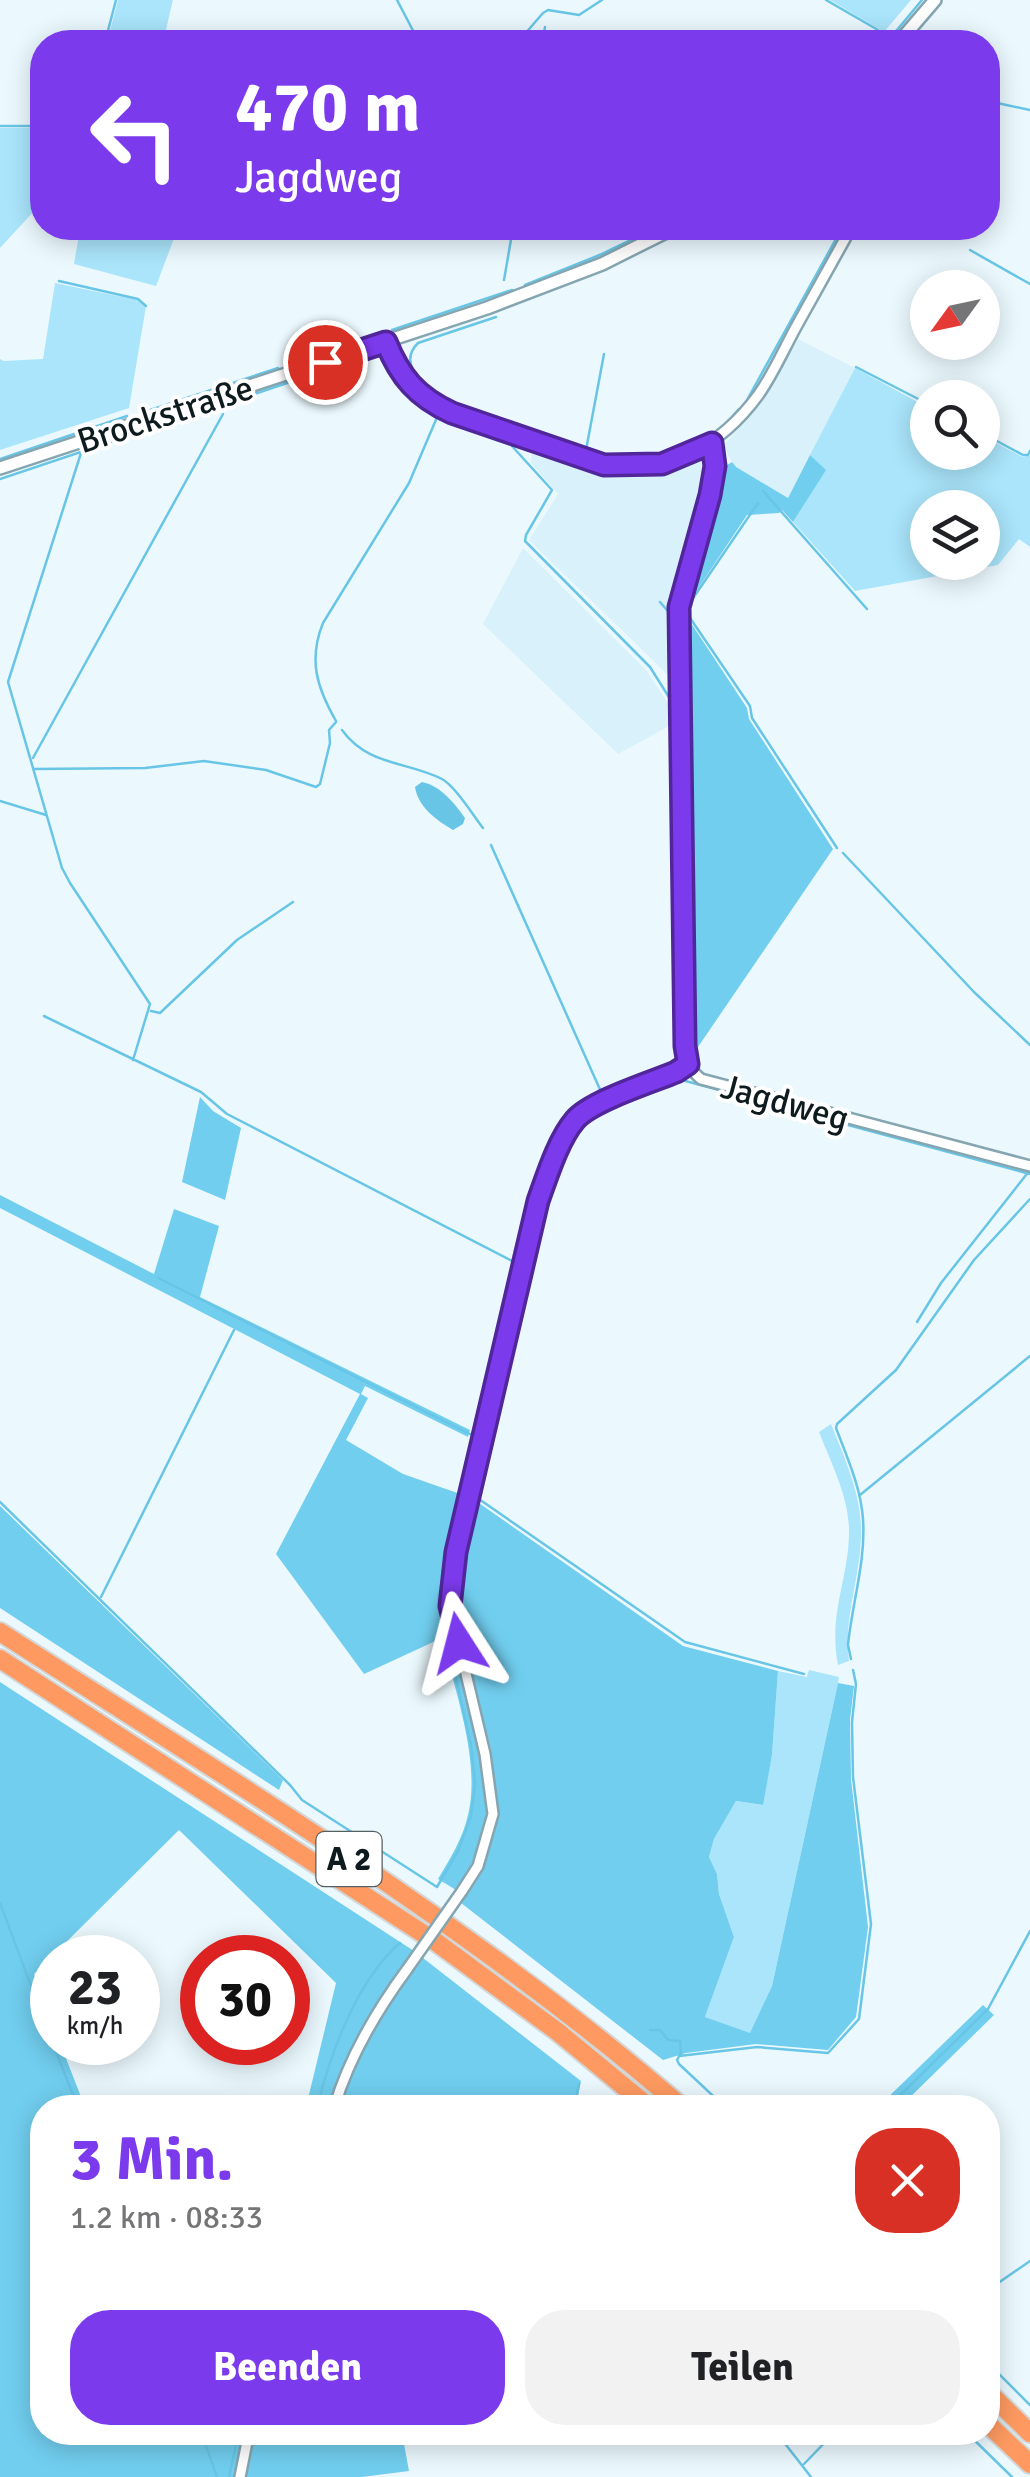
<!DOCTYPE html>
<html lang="de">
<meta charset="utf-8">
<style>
body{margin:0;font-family:Signika,sans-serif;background:#f2f2f2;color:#202124;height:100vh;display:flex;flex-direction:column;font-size:38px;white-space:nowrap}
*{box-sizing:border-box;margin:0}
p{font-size:32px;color:#757577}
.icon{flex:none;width:55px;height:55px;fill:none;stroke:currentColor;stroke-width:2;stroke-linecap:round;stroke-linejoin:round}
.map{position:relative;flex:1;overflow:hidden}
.sheet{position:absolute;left:30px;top:2095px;width:970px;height:350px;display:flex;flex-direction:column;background:#fff;border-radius:40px;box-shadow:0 5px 25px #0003}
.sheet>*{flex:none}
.guide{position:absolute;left:30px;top:30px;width:970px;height:210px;border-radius:40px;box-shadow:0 5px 25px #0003;background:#7c3aed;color:#fff;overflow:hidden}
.needle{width:65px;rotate:237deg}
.controls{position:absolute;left:910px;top:270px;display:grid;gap:20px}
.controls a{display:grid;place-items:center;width:90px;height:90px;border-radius:50%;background:#fff;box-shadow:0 5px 25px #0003;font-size:50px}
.speed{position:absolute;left:30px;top:1935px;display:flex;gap:20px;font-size:50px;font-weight:700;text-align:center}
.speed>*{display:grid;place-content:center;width:130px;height:130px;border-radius:50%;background:#fff;box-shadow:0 5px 25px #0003;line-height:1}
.speed small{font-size:25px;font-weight:400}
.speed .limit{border:15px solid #d22;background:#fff;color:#111}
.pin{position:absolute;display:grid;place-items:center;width:85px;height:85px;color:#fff;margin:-42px;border:5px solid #fff;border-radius:50%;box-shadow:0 2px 10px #0007}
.me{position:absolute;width:110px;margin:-55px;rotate:351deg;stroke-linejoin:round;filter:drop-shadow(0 0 8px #0008)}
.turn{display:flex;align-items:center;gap:35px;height:210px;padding:0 40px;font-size:45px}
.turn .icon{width:130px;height:130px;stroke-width:2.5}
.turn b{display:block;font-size:70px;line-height:85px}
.round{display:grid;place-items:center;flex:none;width:105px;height:105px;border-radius:40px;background:#f2f2f2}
.headline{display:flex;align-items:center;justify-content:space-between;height:170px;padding:0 40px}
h1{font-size:60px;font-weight:800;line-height:75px;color:#7c3aed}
.action{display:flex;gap:20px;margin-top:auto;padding:20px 40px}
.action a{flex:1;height:115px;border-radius:40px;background:#7c3aed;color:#fff;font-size:40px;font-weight:800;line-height:115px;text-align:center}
.action a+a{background:#f2f2f2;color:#202124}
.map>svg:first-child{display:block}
.built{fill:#d8f1fb}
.green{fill:#aae5fb;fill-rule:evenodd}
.forest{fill:#71ceef}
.water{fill:#68c5e6}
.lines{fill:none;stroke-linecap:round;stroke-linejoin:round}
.stream{stroke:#68c5e6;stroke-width:2.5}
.minor-casing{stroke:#85a5b1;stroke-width:14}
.tertiary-casing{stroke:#85a5b1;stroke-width:16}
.motorway-casing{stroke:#d3d6d6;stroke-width:22}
.minor{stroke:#fff;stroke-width:9}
.tertiary{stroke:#fff;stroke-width:11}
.motorway{stroke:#fe9a61;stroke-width:18}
.minor-bridge-casing{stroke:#85a5b1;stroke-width:14;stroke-linecap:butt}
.minor-bridge{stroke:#fff;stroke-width:9}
.route-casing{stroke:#51269a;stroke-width:25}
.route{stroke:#7c3aed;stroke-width:18}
.labels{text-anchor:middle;stroke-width:8;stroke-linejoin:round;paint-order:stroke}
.shield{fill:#fff;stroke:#565f62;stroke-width:2.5}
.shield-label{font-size:32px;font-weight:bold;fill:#0d1a1e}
.street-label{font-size:35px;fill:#0d1a1e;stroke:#fff}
</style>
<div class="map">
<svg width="1030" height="2477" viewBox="0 0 1030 2477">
<rect width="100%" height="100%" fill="#ebf9fe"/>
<path class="built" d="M 798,339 L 855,368 L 788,498 L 735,467 L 723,446 L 760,404 Z
M 532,451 L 602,474 L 637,474 L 664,471 L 707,457 L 710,472 L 704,498 L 670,617 L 670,677 L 529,540 L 558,494 L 531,463 Z
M 523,548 L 646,670 L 669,705 L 669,726 L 618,754 L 483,624 Z"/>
<path class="green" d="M 118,0 L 173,0 L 163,42 L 107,42 Z
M 830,0 L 911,0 L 884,32 Z
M 0,128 L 42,128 L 42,211 L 36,209 L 0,248 Z
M 79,228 L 178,228 L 156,286 L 74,264 L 80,229 Z
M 55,283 L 137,300 L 146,306 L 129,408 L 0,450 L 0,359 L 4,361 L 43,359 Z
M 855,368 L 927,407 L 928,452 L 982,452 L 983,436 L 1023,457 L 1030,455 L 1030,547 L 1019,539 L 998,565 L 855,591 L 793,522 L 825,470 L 810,455 ZM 928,508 L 982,508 L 982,562 L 928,562 Z
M 831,1424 C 845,1459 863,1498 861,1537 C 860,1579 843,1619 849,1661 L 838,1665 C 828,1613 849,1579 849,1531 C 849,1497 831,1463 819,1432 Z
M 809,1670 L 839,1677 L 838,1683 L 772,1986 L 750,2034 L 705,2017 L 734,1937 L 719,1894 L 717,1874 L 709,1857 L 714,1839 L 736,1801 L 762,1805 L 772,1755 L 778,1671 L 807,1677 Z"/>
<path class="forest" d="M 810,455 L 826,470 L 793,522 L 782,510 L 779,513 L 747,515 L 689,602 L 724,467 L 732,462 L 736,467 L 788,498 Z
M 685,614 L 747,708 L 749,719 L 833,849 L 698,1047 L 690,1046 L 684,723 Z
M 200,1097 L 213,1111 L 241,1128 L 225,1200 L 182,1182 Z
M 0,1195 L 154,1274 L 174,1209 L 219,1226 L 200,1297 L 470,1430 L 468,1437 L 365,1386 L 361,1394 L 368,1398 L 346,1440 L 403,1474 L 466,1496 L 452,1550 L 445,1601 L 481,1754 L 487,1811 L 473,1861 L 456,1890 L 438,1879 C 450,1859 463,1838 468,1815 C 481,1762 455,1691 442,1638 L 364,1674 L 276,1554 L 360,1394 L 0,1208 Z
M 476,1501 L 683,1646 L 778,1671 L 772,1755 L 763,1805 L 736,1801 L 714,1839 L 709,1857 L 717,1874 L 719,1894 L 734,1937 L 705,2017 L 750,2033 L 772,1986 L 838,1683 L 854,1686 L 850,1720 L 851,1779 L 868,1927 L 856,2017 L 828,2050 L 756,2044 L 686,2053 L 663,2060 L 461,1903 L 483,1867 L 498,1812 L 491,1750 L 455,1607 L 461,1552 Z
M 0,1506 L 283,1780 L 279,1790 L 0,1608 Z
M 0,1682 L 414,1951 L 405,1965 L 414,1971 L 423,1958 L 581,2081 L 576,2107 L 306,2107 L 336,1983 L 179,1830 L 34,1974 L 52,2023 L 52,2042 L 60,2043 L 85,2107 L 42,2108 L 42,2432 L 402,2433 L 409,2471 L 362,2477 L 0,2477 Z
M 983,2005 L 994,2015 L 900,2107 L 878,2107 Z"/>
<path class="water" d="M 422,782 C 441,786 454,803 465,818 L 463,824 L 453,830 C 436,820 418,807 415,787 Z"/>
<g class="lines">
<path class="stream" d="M 397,0 L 419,42
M 826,0 L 878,30
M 105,42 L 116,0
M 518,42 L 543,13 L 548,10 L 579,15 L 602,0
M 543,42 L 545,27
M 887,42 L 922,0
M 988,101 L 1030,110
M 0,126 L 42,126
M 970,250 L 1030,284
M 504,280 L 513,228
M 59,281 L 138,299 L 146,306
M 525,285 L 602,254 L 656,228
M 496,317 L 418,343 C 392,369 438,396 460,406 L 586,450 L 604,354
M 392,330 L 512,290
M 296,361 L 379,335
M 856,367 L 928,404
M 747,400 L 842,228
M 234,401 L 373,354
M 144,412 L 278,368
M 440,418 L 496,437
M 723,427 L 739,409
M 982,433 L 1023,455 L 1028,455 L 1030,451
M 503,439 L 511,445 L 552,490 L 526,535 L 525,541 L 650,667 L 672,702
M 509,441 L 584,466
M 81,453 L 8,682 L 62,868 L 70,883 L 150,1004 L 133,1060
M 0,459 L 127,416
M 621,459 C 651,463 674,456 701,443
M 0,479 L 218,406
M 763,491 L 867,609
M 758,503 L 687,607 L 688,615 L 750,706 L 752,718 L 837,848
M 660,602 L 672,616 L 672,702
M 336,721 C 317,688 308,660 323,623 L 409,483 L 438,415
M 342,730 C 368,766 406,761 442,779 C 455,786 473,815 483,828
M 33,758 L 223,414
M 34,769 L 145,768 L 204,761 L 266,770 L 316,787 L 320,784 L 330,743 L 329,730 L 336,722
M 0,801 L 46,815
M 491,845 L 602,1094
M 843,853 L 974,992 L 1030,1045
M 151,1011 L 160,1013 L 237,940 L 293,902
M 44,1016 L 201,1092 L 227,1114 L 516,1263
M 678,1079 L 734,1094
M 758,1101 L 1030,1174
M 571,1111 L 602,1094 L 671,1064 L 678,1056 L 673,741
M 158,1278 L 476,1437
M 917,1322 L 941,1283 L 1026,1175
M 476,1439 L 534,1183 L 565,1121
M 860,1495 L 1030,1356
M 476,1497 L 685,1642 L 804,1674
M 0,1502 L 290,1785 L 302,1800 L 437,1887 L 458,1851 L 471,1816 L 475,1784 L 471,1745 L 438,1598 L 467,1476
M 101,1597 L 234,1330
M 851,1659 L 848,1645 C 852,1604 866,1561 863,1519 C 861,1488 847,1457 836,1428 L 837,1424 L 896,1370 L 974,1260 L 1030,1199
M 0,1903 L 52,2042
M 650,2030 L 660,2030 L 668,2040 L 680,2041 L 681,2053 L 677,2060 L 679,2064 L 726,2108
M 53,2044 L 78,2108
M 679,2056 L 757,2047 L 828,2053 L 859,2019 L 871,1924 L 853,1777 L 852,1722 L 856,1684 L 853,1670
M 317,2108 C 330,2054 357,1980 400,1943
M 574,2108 L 579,2084
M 887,2108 L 988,2009 L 1030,1931
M 988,2290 L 1030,2261
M 988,2363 L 1030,2405
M 201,2432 L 217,2477
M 776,2432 L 811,2477
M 966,2432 L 1012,2477
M 804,2464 L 835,2432
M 229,2477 L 239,2432"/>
<defs>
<path id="minor" d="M 387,342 C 412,407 448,411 508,433 C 538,444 570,458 602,464 C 667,478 722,445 759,394 C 773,374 784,349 796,327 C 814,294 833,261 851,228
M 712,443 L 715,465 L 710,495 L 685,579 L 679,607 L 685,1047 C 686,1061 690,1070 701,1079 L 1030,1166
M 462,1891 L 478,1866 L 493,1814 L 485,1754 L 450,1606 L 455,1552 L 538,1201 C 547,1174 557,1143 575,1121 C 594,1098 660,1083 688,1064
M 334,2108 C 349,2057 377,2010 408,1968
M 240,2477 L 249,2432"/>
<path id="tertiary" d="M 899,42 L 935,0
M 0,468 L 487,308 L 602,264 L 674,228"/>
<path id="motorway" d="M 0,1632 C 233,1782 473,1926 683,2108
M 0,1659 L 436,1942 L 558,2032 L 650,2108
M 988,2392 L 1030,2433
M 988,2424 L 1030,2464"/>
</defs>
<use href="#minor" class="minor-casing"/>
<use href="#tertiary" class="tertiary-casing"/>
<use href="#motorway" class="motorway-casing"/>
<use href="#minor" class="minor"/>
<use href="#tertiary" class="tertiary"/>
<use href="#motorway" class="motorway"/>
<defs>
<path id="minor-bridge" d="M 408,1968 L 462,1891"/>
</defs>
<use href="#minor-bridge" class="minor-bridge-casing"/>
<use href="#minor-bridge" class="minor-bridge"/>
</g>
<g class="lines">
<defs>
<path id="route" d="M 325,362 L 386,342 C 400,377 417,397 452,413 L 604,465 L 662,464 L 712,443 L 715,466 L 710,495 L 679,607 L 685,1046 L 688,1064 L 676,1072 C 652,1082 591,1101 575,1120 C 558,1140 547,1176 538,1201 L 456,1552 L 450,1606 L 459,1643"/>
</defs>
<use href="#route" class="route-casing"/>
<use href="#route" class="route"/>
</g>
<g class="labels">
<rect class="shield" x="316.5" y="1832" width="65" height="54" rx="8"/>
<g class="shield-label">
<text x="349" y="1870">A 2</text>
</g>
<g class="street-label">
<text transform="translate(165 414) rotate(-18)" y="12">Brockstraße</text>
<text transform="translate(785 1102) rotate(15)" y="12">Jagdweg</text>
</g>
</g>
</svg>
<div class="controls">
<a><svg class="needle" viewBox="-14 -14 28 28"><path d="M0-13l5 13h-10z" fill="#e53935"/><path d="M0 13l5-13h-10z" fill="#757577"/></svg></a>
<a><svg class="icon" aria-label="search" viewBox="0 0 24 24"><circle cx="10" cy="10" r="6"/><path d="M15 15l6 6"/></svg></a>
<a><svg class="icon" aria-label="layers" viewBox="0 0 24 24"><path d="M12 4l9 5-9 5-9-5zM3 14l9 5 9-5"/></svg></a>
</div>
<div class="speed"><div>23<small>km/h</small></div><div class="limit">30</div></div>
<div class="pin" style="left:325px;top:362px;background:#d93025"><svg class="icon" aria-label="arrive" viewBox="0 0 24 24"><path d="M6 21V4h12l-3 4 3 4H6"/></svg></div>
<svg class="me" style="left:459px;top:1643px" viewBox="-20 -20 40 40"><path d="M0-17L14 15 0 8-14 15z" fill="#7c3aed" stroke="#fff" stroke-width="4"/></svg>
<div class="guide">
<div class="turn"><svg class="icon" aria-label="left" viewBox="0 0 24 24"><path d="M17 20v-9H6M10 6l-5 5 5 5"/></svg><div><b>470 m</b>Jagdweg</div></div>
</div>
<section class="sheet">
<div class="headline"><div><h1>3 Min.</h1><p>1.2 km · 08:33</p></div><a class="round" style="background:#d93025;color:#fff"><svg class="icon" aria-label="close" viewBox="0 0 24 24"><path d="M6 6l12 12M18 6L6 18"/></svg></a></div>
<div class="action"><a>Beenden</a><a>Teilen</a></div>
</section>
</div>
